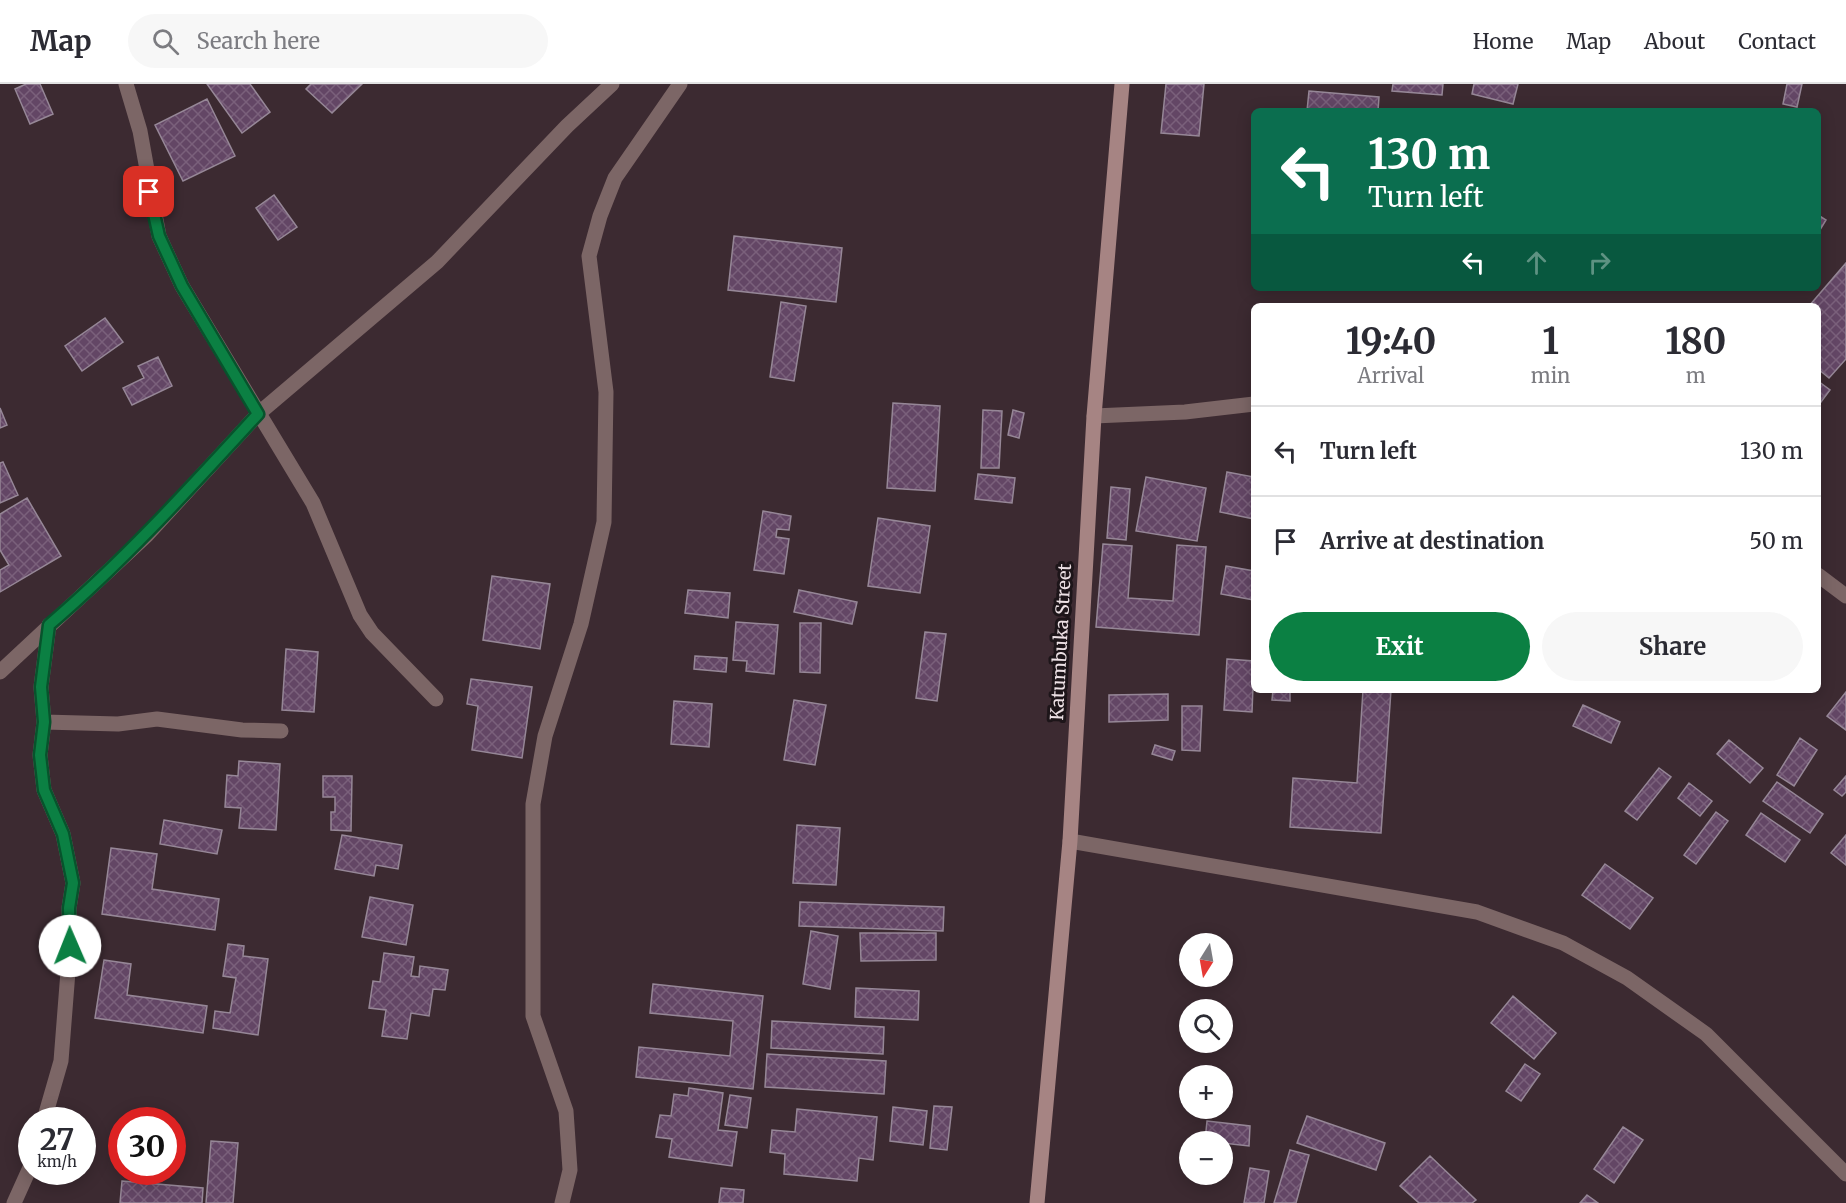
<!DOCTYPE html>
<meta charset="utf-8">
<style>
body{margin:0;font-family:Merriweather,serif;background:#f7f7f7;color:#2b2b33;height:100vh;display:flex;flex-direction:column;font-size:22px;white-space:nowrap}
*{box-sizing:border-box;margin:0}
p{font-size:20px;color:#7c7c81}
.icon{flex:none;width:33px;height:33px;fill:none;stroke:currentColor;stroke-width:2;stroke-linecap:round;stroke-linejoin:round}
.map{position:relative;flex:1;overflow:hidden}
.details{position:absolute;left:1251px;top:219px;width:570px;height:390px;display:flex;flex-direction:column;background:#fff;border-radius:9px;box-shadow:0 3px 15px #0003}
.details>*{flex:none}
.banner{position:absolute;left:1251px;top:24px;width:570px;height:183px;border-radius:9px;box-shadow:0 3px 15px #0003;background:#0b6e4f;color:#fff;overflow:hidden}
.needle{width:39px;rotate:191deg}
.controls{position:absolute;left:1179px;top:849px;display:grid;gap:12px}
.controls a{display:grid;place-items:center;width:54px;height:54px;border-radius:50%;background:#fff;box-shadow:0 3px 15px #0003;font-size:30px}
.speed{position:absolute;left:18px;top:1023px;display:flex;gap:12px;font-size:30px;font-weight:700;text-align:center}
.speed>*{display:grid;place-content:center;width:78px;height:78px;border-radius:50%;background:#fff;box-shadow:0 3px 15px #0003;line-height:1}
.speed small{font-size:15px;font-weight:400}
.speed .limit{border:9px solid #d22;background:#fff;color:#111}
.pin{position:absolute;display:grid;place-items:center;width:51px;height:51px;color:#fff;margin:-26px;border-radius:12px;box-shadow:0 3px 9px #0006}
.me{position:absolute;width:66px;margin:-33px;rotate:359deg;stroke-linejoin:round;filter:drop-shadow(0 0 4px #0008)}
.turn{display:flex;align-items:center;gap:21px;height:126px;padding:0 18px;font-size:27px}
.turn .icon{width:78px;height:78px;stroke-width:2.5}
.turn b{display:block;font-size:42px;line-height:51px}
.lanes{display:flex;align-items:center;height:57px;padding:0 18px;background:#0003;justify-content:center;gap:30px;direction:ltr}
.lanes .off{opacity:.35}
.eta{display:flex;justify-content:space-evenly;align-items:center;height:102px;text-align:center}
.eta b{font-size:36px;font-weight:700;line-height:42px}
.button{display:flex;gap:12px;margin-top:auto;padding:12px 18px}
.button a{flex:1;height:69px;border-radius:36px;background:#0b8043;color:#fff;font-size:24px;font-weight:700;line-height:69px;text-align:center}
.button a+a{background:#f7f7f7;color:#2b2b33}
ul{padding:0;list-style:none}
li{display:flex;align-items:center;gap:18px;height:90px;padding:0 18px;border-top:2px solid #e1e1e2}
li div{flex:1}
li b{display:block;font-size:22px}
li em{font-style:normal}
header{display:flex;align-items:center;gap:36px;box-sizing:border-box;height:84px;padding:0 30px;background:#fff;border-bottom:2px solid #e1e1e2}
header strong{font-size:28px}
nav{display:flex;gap:33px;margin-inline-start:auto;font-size:21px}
.search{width:420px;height:54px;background:#f7f7f7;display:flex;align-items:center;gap:15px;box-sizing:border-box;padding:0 21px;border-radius:33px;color:#7c7c81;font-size:22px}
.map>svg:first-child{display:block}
.building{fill:url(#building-cross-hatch);stroke:#968797;stroke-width:1.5}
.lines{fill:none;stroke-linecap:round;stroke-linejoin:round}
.street{stroke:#7c6666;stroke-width:15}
.secondary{stroke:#a68483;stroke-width:15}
.route-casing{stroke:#07532c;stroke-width:15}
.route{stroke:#0b8043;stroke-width:10}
.labels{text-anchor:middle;stroke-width:6;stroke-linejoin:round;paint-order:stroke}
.street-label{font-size:18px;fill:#ede1e5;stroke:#1d1519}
</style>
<header>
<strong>Map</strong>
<div class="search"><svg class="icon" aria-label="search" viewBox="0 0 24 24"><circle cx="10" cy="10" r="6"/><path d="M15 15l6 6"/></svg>Search here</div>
<nav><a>Home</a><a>Map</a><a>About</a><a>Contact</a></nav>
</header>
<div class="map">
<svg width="1846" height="1119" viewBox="0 0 1846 1119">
<defs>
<pattern id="building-cross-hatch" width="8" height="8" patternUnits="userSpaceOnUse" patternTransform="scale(1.5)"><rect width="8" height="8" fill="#634665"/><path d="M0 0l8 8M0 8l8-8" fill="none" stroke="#7a607b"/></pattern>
</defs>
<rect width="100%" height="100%" fill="#3c2a31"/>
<path class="building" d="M 26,0 L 40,0 L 53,30 L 30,40 L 15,5 Z
M 207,0 L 250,0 L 270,28 L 242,49 Z
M 311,0 L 362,0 L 332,29 L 306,5 Z
M 1166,0 L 1204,0 L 1199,52 L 1161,49 Z
M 1393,0 L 1443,0 L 1442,11 L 1392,7 Z
M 1474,0 L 1518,0 L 1513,20 L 1472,10 Z
M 1787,0 L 1802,0 L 1797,23 L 1783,20 Z
M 1309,7 L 1379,13 L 1378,27 L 1307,27 Z
M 207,15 L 235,72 L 183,97 L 155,41 Z
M 274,111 L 297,143 L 278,156 L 256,124 Z
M 1818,131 L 1826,136 L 1818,149 Z
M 734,152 L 842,164 L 836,218 L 728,206 Z
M 1846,179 L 1846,275 L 1829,294 L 1818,285 L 1818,222 L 1809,222 Z
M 781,218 L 806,222 L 794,297 L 770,293 Z
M 105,234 L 123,258 L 82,287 L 65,262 Z
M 158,273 L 172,302 L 132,321 L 123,304 L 144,294 L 138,282 Z
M 1818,297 L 1830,306 L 1818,322 Z
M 893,319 L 940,322 L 935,407 L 887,404 Z
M 0,324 L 7,341 L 0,344 Z
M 983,326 L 1002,327 L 999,384 L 981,384 Z
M 1013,326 L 1024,329 L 1019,354 L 1008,351 Z
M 3,378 L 18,411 L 0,419 L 0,379 Z
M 1227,388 L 1254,393 L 1254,435 L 1220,428 Z
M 978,390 L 1015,394 L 1012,419 L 975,415 Z
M 1146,393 L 1206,404 L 1197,457 L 1136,447 Z
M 1111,403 L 1130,405 L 1126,456 L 1107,454 Z
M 27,414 L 61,472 L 0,508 L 0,486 L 9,481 L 0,466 L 0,430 Z
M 763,427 L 791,432 L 789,446 L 777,445 L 776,453 L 789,455 L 784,490 L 754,486 Z
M 878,434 L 930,442 L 920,509 L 868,502 Z
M 1103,460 L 1132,462 L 1128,514 L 1173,517 L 1177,461 L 1206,463 L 1199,551 L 1096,543 Z
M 1226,482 L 1254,487 L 1254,516 L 1221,510 Z
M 492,492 L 550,500 L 540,565 L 483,556 Z
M 688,506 L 730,509 L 728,534 L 685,529 Z
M 799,506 L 857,518 L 852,540 L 794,528 Z
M 736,538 L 778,541 L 774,590 L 746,587 L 747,577 L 733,576 Z
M 800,539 L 821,539 L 820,589 L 800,588 Z
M 925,548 L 946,550 L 937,617 L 916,614 Z
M 286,565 L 318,568 L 314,628 L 282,626 Z
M 695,572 L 727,574 L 726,588 L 694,585 Z
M 1227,575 L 1254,577 L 1252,628 L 1224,626 Z
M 471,595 L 532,603 L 522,674 L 472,666 L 478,622 L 467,620 Z
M 1273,606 L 1290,606 L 1290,617 L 1272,616 Z
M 1363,606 L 1391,606 L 1381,749 L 1290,743 L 1293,694 L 1357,699 Z
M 1846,608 L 1846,646 L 1827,632 Z
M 1168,610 L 1168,636 L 1109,638 L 1109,611 Z
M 794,616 L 826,621 L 815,681 L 784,676 Z
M 674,617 L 712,620 L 709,663 L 671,660 Z
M 1583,621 L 1620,638 L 1611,659 L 1573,642 Z
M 1182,622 L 1202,622 L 1200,667 L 1182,666 Z
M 1800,654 L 1817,666 L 1794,702 L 1777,691 Z
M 1729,656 L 1763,684 L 1750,699 L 1717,670 Z
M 1155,661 L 1175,667 L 1172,676 L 1152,670 Z
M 239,677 L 280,680 L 276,746 L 239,744 L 241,724 L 225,723 L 227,691 L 238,692 Z
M 1659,684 L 1671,693 L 1637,736 L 1625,727 Z
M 323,692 L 352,692 L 351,747 L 331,746 L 331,728 L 335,728 L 335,713 L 323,713 Z
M 1846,692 L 1846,708 L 1842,712 L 1834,706 Z
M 1777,698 L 1823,730 L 1810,749 L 1763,717 Z
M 1689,699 L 1712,717 L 1700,732 L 1678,714 Z
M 1716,728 L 1728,737 L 1696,780 L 1684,771 Z
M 1761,729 L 1800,756 L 1785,778 L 1746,751 Z
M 164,736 L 222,746 L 217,770 L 160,760 Z
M 797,741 L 840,744 L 836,801 L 793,799 Z
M 342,751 L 402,761 L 398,785 L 376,781 L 374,792 L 335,785 Z
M 1846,751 L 1846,781 L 1831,769 Z
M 111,764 L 157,770 L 152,805 L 219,815 L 215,846 L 102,830 Z
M 1605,780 L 1653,814 L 1630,845 L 1582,811 Z
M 370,813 L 413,821 L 406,861 L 362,853 Z
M 800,818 L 944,823 L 943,847 L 799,842 Z
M 811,847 L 838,852 L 830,905 L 803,900 Z
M 860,849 L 936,849 L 936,876 L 861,877 Z
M 228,860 L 244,862 L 243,872 L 268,875 L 258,951 L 213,944 L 215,927 L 230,929 L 236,894 L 223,892 Z
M 384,869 L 414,873 L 411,892 L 419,893 L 420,882 L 448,886 L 445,906 L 433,905 L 429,932 L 411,929 L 407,955 L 382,952 L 386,926 L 369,924 L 373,897 L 380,898 Z
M 104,876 L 131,880 L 127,911 L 207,922 L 203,949 L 95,934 Z
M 653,900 L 763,912 L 753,1005 L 636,993 L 639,963 L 730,972 L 733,937 L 650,929 Z
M 856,904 L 919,907 L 918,936 L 855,933 Z
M 1513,912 L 1556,949 L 1534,975 L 1491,939 Z
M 772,937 L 884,943 L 883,970 L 771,964 Z
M 767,970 L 886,977 L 884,1010 L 765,1003 Z
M 1525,980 L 1540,990 L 1521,1017 L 1506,1007 Z
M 689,1004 L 723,1009 L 718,1046 L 737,1048 L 732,1082 L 669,1073 L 672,1055 L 656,1053 L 660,1031 L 671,1032 L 674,1010 L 688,1012 Z
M 730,1011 L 751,1014 L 747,1044 L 725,1041 Z
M 934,1022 L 952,1023 L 947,1066 L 930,1064 Z
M 893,1023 L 927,1027 L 923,1061 L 890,1057 Z
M 797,1025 L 877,1033 L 873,1076 L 859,1074 L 857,1097 L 784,1090 L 785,1070 L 770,1068 L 772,1046 L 795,1048 Z
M 1307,1032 L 1385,1059 L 1376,1086 L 1297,1059 Z
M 1207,1037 L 1250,1042 L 1249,1062 L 1205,1057 Z
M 1623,1043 L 1643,1056 L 1614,1099 L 1594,1085 Z
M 211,1057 L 238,1059 L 233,1119 L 206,1119 Z
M 1290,1066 L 1309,1071 L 1296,1119 L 1274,1119 Z
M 1430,1072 L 1476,1116 L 1472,1119 L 1419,1119 L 1400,1102 Z
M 1250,1084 L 1269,1087 L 1264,1119 L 1244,1119 Z
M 122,1097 L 203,1104 L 202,1119 L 120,1119 Z
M 721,1104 L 744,1106 L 743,1119 L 719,1119 Z
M 1587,1111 L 1598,1119 L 1580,1119 Z"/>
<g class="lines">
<path class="street" d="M 126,0 L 140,47 L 159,152 L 182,202 L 313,419 L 360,531 L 372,549 L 436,615
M 1094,332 L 1185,328 L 1254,320
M 1818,491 L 1846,512
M 0,588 L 147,451 L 258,330 L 437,178 L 567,42 L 612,0
M 44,638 L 118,640 L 157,635 L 242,646 L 281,647
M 1070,757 L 1477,828 L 1563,859 L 1627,894 L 1706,950 L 1846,1090
M 44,1036 L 61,977 L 70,862 L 69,824 L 73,799 L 63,750 L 44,706 L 40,671 L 44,638 L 41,603 L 49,541
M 14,1119 L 32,1079
M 562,1119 L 570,1086 L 566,1027 L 533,932 L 533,720 L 545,652 L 581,540 L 604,438 L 606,308 L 589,172 L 600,132 L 615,94 L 680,0"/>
<path class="secondary" d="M 1037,1119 L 1070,757 L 1094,332 L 1122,0"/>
</g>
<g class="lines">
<defs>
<path id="route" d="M 70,862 L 69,824 L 73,799 L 63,750 L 44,706 L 40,671 L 44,638 L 41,603 L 49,541 C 125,476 191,403 258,330 L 182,202 L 159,152 L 149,108"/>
</defs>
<use href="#route" class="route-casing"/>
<use href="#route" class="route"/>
</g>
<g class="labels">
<g class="street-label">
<text transform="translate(1061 558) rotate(-87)" y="6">Katumbuka Street</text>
</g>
</g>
</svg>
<div class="controls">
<a><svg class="needle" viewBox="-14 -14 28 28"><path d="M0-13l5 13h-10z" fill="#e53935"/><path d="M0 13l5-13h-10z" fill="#7c7c81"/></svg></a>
<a><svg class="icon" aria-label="search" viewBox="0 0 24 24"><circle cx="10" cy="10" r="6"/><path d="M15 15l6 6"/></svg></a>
<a>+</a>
<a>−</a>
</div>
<div class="speed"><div>27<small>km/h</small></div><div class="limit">30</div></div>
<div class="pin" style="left:149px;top:108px;background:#d93025"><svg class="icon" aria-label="arrive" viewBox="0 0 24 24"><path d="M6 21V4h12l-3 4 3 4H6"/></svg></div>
<svg class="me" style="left:70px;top:862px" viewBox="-20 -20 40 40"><circle r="19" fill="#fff"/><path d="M0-13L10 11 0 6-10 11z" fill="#0b8043"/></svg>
<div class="banner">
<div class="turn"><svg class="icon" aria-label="left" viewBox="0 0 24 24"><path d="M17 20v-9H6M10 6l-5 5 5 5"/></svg><div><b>130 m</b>Turn left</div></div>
<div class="lanes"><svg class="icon" aria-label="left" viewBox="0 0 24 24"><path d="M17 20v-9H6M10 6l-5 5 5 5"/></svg><svg class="icon off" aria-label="ahead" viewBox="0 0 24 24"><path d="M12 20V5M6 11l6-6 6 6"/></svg><svg class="icon off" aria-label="right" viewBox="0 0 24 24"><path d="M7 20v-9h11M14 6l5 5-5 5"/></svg></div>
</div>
<section class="details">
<div class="eta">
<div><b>19:40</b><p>Arrival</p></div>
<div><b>1</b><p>min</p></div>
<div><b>180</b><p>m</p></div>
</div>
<ul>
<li><svg class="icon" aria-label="left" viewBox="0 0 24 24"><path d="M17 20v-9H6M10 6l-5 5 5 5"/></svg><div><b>Turn left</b></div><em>130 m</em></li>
<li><svg class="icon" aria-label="arrive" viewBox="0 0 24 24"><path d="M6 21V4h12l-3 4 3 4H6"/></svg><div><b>Arrive at destination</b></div><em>50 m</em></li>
</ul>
<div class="button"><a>Exit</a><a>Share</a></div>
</section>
</div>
